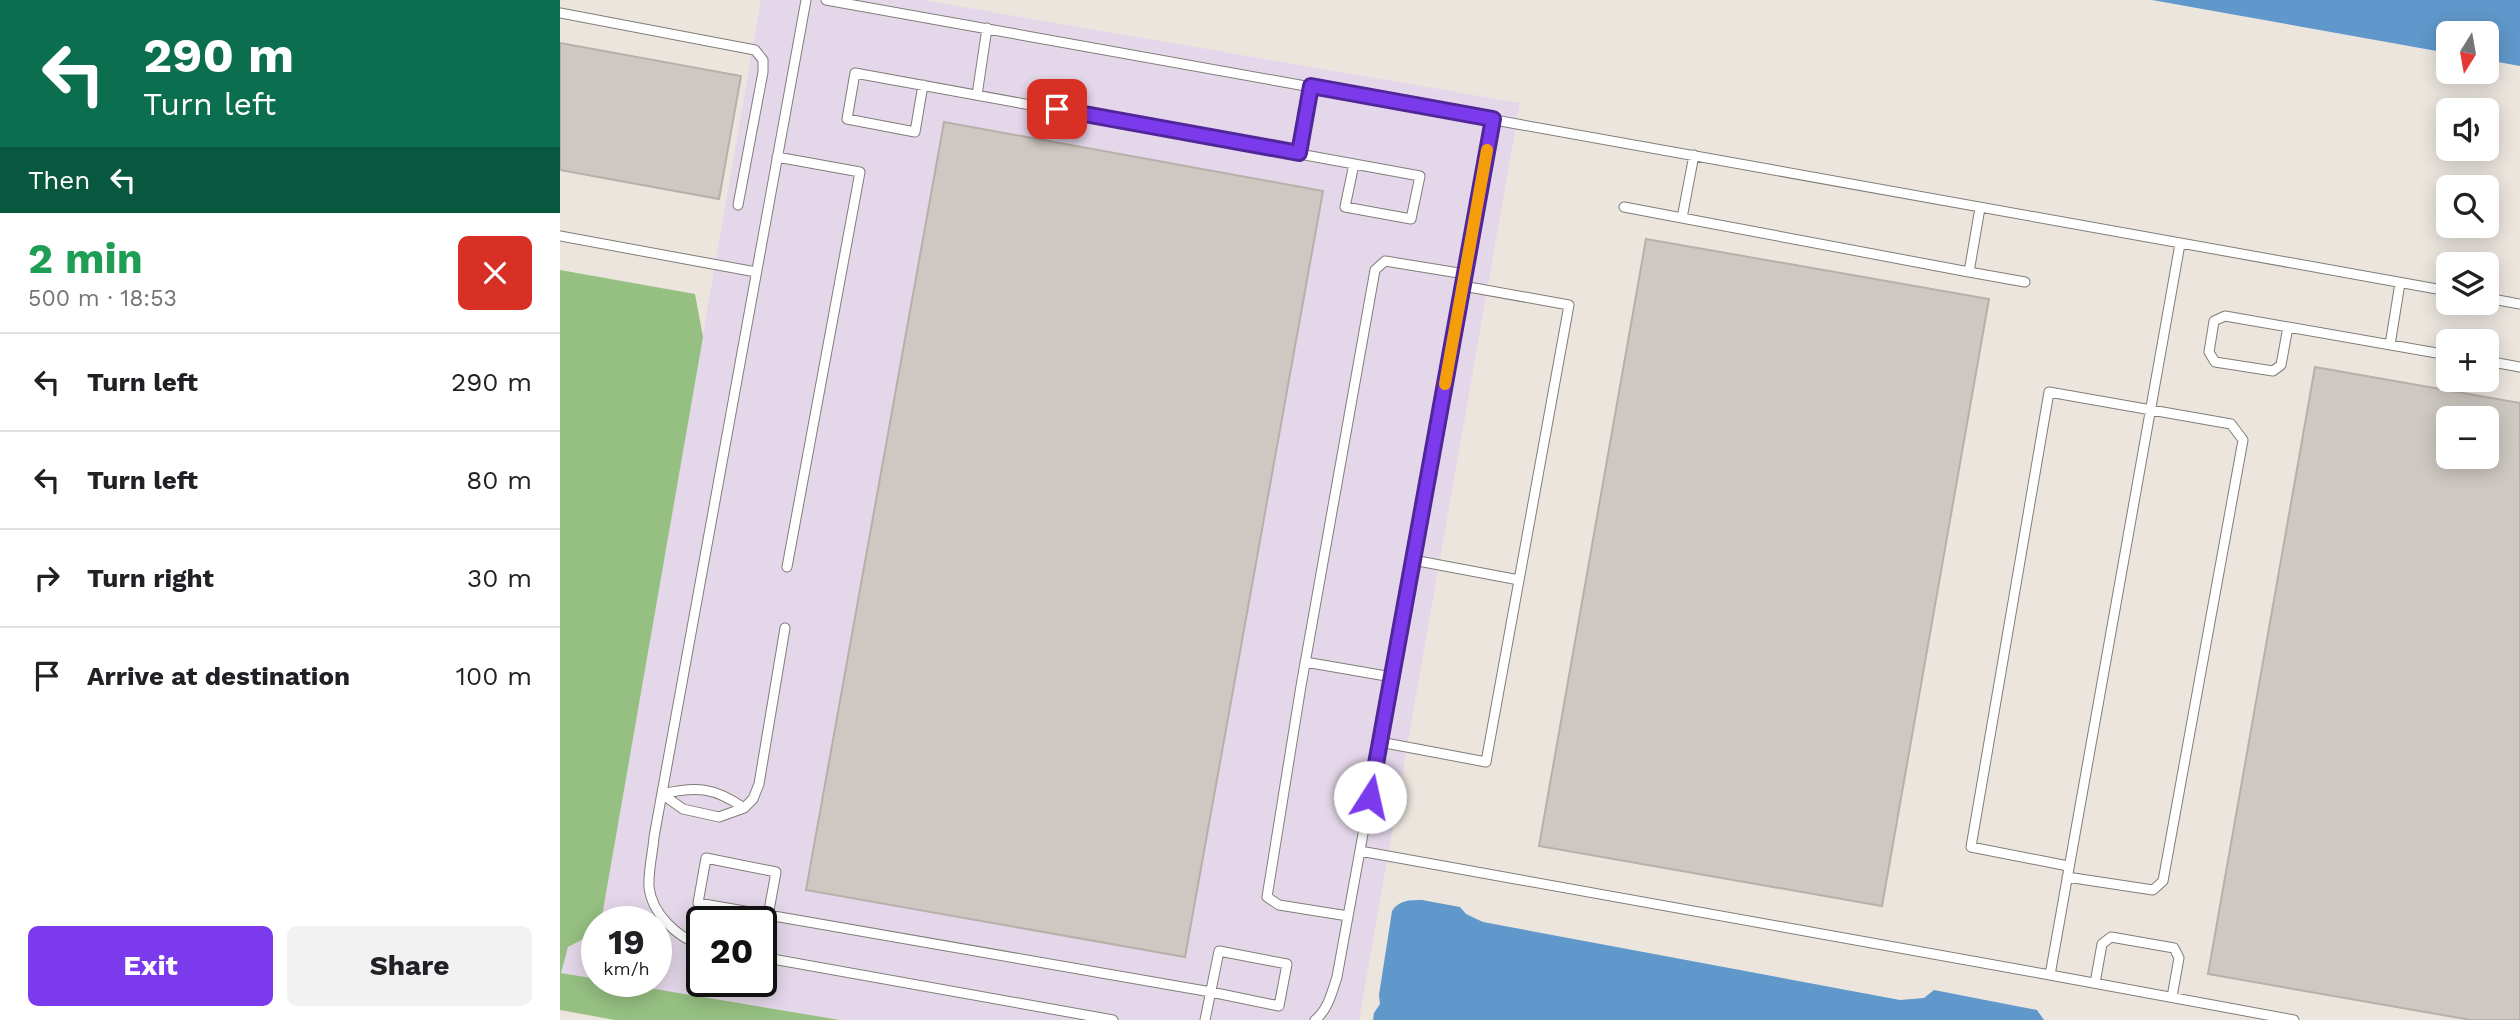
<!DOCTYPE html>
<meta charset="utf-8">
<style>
body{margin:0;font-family:"Work Sans",sans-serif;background:#f2f2f2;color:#202124;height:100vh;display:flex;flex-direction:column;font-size:26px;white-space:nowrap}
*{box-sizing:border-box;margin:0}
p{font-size:23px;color:#757577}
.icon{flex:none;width:38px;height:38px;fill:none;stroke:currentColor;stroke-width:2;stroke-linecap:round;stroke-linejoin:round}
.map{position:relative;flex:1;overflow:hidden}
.details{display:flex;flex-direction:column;background:#fff;width:560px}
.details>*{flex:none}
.guide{background:#0b6e4f;color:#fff;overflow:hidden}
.needle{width:46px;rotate:191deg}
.controls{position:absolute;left:1876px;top:21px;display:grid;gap:14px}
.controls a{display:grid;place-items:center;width:63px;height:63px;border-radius:10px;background:#fff;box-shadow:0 4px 18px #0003;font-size:35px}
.speed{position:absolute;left:21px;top:906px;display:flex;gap:14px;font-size:35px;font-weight:700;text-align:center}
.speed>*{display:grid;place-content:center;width:91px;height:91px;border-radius:50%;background:#fff;box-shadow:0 4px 18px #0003;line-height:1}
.speed small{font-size:18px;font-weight:400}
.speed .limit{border:4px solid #111;border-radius:10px;background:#fff;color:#111}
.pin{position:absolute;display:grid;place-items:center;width:60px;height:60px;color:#fff;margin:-30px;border-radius:14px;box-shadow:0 4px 10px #0006}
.me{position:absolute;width:77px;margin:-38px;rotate:10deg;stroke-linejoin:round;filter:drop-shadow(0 0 5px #0008)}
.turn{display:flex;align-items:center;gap:24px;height:147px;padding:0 28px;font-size:32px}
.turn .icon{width:91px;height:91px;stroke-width:2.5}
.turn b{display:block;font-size:49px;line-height:60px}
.then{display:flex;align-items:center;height:66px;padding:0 28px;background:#0003;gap:14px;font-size:26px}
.round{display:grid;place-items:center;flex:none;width:74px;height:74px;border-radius:10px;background:#f2f2f2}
.head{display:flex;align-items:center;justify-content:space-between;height:119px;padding:0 28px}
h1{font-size:42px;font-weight:700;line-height:52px;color:#1e9e55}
.action{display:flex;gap:14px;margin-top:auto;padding:14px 28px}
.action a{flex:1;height:80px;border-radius:10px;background:#7c3aed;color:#fff;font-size:28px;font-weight:700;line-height:80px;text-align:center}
.action a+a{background:#f2f2f2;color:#202124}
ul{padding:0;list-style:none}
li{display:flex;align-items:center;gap:21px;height:98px;padding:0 28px;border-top:2px solid #e0e0e0}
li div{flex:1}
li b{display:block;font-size:26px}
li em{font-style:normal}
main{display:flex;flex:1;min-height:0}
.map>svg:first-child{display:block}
.industrial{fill:#e4d7ea;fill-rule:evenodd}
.forest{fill:#96c082}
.water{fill:#6098cb}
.building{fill:#cec8c2;stroke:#b7b0aa;stroke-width:2;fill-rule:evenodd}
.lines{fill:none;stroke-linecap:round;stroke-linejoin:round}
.lane-casing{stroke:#827d77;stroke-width:11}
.lane{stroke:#fff;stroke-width:9}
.route-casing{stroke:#51269a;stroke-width:18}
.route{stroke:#7c3aed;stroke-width:12}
.slow{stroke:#f59e0b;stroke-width:12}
</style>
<main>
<section class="details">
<div class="guide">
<div class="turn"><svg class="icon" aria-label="left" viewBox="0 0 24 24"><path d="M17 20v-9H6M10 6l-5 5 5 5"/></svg><div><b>290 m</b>Turn left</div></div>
<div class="then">Then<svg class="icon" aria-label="left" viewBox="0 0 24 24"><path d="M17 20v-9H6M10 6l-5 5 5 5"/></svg></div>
</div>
<div class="head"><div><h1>2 min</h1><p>500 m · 18:53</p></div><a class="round" style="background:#d93025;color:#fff"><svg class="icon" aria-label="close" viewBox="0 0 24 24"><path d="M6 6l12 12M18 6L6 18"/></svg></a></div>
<ul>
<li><svg class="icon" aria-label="left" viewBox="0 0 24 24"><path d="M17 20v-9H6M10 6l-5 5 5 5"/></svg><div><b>Turn left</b></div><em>290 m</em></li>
<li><svg class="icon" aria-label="left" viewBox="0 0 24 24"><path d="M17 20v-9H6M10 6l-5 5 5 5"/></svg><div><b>Turn left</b></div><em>80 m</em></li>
<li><svg class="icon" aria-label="right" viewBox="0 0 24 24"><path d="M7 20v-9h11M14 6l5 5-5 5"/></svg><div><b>Turn right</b></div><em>30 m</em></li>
<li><svg class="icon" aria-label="arrive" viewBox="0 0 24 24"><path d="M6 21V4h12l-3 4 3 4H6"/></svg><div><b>Arrive at destination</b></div><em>100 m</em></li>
</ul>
<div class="action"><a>Exit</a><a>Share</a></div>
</section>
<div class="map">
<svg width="1960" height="1020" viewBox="0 0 1960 1020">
<rect width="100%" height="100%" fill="#ebe5de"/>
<path class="industrial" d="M 201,0 L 362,0 L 960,103 L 799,1020 L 280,1020 L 53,982 L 96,982 L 96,922 L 41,922 ZM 142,922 L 201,922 L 201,982 L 142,982 Z
M 37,932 L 37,979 L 1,973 L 8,947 Z"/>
<path class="forest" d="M 0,270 L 135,294 L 143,337 L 41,922 L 37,922 L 37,932 L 8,947 L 1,973 L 37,979 L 37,982 L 53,982 L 280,1020 L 55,1020 L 0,1010 Z"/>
<path class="water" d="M 1592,0 L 1960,0 L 1960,66 L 1927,60 L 1927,33 L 1888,33 L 1888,53 Z
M 862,900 L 900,907 L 906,914 L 923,922 L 1340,1000 L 1364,998 L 1374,990 L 1477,1010 L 1484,1020 L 813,1020 L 814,1013 L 820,1004 L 819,995 L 832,911 C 839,900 849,900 862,900 Z"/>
<path class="building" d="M 0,43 L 181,76 L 159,199 L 0,170 Z
M 384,122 L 763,191 L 625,957 L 246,890 Z
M 1086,239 L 1429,299 L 1322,906 L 979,846 Z
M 1755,367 L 1960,403 L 1960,1020 L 1911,1020 L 1648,974 ZM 1888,418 L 1927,418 L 1927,457 L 1888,457 Z"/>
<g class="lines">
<defs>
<path id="lane" d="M 266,0 L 1888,291
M 0,13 L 195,50 L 203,60 L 203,72 L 178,205
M 363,85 L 355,132 L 287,119 L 295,73 L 860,176 L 851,219 L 785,207 L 794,164
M 417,95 L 427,28
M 739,154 L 751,86
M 217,157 L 300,172 L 227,567
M 1064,207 L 1122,218 L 1134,155
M 1122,218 L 1409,272 L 1420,208
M 0,236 L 196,272
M 1409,272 L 1465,282
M 1927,298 L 1960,304
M 1728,327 L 1721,365 L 1713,371 L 1655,362 L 1649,352 L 1654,321 L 1665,316 L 1888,355
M 1830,345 L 1840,283
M 1927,361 L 1960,367
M 853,560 L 959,580
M 745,662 L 832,677
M 820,742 L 926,762 L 1009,305 L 903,286
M 184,808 C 154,787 136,786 102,794 L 123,809 L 159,817 L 184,808 L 193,799 L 199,784 L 225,628
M 800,851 L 1490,975 L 1620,244
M 1507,877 L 1593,890 L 1603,881 L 1683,440 L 1671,424 L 1489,392 L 1411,847 L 1508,866
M 788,916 L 719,905 L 707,897 L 741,686 L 815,270 L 825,261 L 905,274
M 142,946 C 117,937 92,914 89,887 C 88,871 93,852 94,837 L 246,0
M 201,954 L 216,872 L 146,858 L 138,903 L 208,915 L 651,992 L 719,1006 L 727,964 L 659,951 L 645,1020
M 201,957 L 553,1020
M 1490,975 L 1734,1020
M 1535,983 L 1542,944 L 1551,937 L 1614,948 L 1619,958 L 1612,997
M 755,1020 C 768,1010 772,992 777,977 L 933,119"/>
</defs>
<use href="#lane" class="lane-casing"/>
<use href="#lane" class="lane"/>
</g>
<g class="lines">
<defs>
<path id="route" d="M 497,109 L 739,153 L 751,86 L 933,119 L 810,797"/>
</defs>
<use href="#route" class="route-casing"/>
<use href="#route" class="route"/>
<path class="slow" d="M 885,384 L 927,150"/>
</g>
</svg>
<div class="controls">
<a><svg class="needle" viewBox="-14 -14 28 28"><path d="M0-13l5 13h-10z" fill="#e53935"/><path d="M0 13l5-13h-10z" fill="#757577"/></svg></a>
<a><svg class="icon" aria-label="sound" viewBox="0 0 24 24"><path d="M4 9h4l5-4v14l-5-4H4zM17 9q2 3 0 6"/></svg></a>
<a><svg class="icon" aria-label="search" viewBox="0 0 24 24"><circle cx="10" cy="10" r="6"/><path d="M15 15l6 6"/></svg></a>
<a><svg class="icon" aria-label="layers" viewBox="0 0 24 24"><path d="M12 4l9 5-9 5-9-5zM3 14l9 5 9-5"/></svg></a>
<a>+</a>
<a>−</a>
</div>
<div class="speed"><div>19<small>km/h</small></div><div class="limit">20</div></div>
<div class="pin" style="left:497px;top:109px;background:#d93025"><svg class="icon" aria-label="arrive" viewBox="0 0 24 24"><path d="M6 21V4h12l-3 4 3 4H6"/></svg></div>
<svg class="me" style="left:810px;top:797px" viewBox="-20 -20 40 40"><circle r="19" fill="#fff"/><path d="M0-13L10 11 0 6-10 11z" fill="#7c3aed"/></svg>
</div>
</main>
